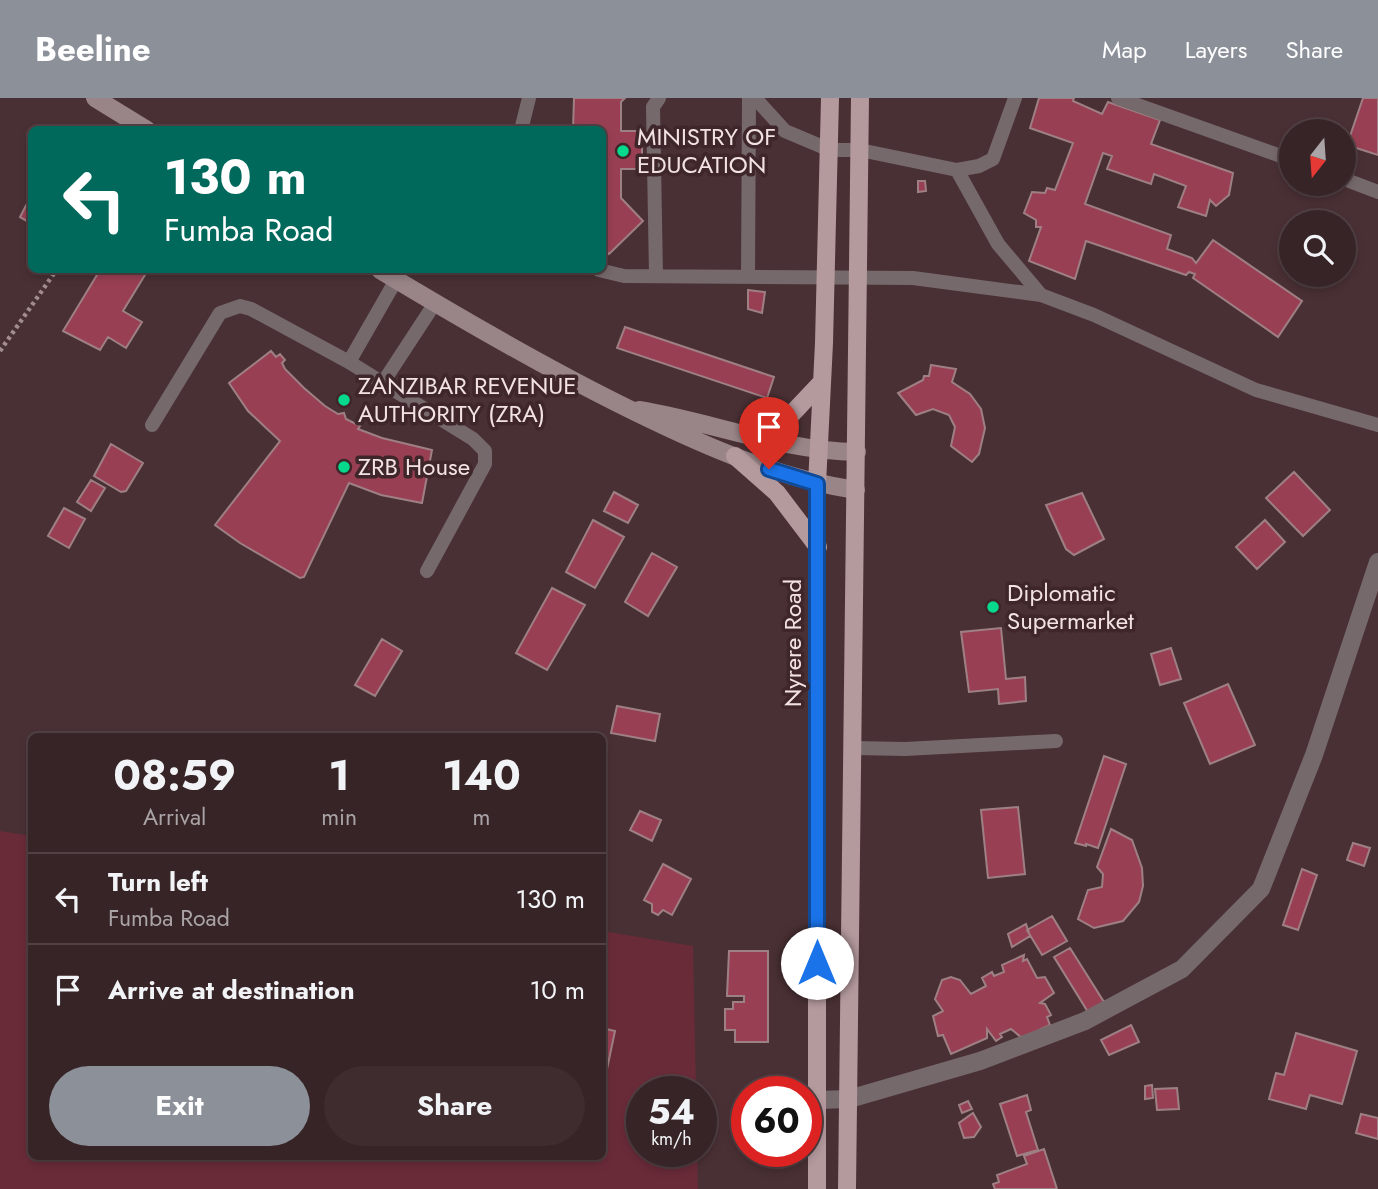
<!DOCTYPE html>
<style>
body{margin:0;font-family:Jost,sans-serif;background:#3e2c2f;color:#f1f3f6;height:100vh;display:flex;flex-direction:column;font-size:26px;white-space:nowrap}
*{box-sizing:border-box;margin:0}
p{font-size:23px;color:#aaa4a7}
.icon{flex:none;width:38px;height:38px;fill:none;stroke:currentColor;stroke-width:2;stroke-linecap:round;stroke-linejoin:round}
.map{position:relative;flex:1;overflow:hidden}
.panel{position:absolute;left:28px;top:635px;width:578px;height:427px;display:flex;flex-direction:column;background:#372427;border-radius:10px;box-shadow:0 4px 10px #0003,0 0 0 2px #514144}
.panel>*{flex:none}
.banner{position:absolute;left:28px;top:28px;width:578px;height:147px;border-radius:10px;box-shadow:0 4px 10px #0003,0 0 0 2px #514144;background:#00695c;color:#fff;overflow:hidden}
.needle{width:46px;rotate:197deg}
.tools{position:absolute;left:1279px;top:21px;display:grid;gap:14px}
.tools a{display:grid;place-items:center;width:77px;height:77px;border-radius:50%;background:#372427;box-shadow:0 4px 10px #0003,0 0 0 2px #514144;font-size:35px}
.speed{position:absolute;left:626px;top:978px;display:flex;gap:14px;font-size:35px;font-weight:700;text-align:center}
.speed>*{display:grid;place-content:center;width:91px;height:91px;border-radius:50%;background:#372427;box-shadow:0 4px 10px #0003,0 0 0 2px #514144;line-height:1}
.speed small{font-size:18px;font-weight:400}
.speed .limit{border:10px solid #d22;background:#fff;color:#111}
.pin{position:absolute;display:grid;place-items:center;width:60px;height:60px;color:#fff;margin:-72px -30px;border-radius:50% 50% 50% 0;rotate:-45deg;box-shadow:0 0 7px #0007}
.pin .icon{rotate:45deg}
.me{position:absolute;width:77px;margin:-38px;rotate:0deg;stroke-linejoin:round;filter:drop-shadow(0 0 5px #0008)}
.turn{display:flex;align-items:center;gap:24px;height:147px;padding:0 21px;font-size:32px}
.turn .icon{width:91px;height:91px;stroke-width:2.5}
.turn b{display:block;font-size:49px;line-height:60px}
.eta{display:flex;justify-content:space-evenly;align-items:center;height:119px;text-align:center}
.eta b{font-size:42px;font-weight:700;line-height:49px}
.cta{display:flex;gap:14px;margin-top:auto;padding:14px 21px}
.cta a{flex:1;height:80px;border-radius:42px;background:#8c9099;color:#fff;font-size:28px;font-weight:700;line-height:80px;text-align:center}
.cta a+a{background:#3e2c2f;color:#f1f3f6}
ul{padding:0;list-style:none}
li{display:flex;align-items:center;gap:21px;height:91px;padding:0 21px;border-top:2px solid #514144}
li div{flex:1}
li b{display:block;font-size:26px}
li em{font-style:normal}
header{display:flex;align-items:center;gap:42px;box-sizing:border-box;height:98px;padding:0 35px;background:#8c9099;color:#fff}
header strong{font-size:33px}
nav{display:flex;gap:38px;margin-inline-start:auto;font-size:24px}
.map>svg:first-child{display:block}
.green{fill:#6a2b39}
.building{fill:#993f53;stroke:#9e8084;stroke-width:2}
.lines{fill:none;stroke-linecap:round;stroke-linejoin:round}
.path{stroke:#a18c8f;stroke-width:4.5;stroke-dasharray:3.5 3.5;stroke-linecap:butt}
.lane{stroke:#76696b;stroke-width:14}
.street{stroke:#76696b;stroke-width:18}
.secondary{stroke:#998487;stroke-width:18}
.primary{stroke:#b4999d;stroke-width:18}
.route-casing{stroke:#114b97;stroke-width:18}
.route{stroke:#1a73e8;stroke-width:12}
.poi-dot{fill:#06d98b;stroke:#3e262a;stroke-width:2.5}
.labels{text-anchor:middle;stroke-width:7;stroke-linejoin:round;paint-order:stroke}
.poi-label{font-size:24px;fill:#f3e2e4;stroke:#3e262a;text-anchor:start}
.street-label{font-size:24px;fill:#f3e2e4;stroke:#3e262a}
</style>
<header>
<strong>Beeline</strong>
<nav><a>Map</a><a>Layers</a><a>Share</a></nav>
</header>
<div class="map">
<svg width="1378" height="1091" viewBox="0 0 1378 1091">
<rect width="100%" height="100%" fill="#493034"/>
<path class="green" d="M 0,733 L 31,738 L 32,1059 L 602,1059 L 602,833 L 693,848 L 696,994 L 642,994 L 642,1054 L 697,1054 L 698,1091 L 0,1091 Z"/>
<path class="building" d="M 574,0 L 625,0 L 621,4 L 621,33 L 642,33 L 642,71 L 621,71 L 621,100 L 643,123 L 609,156 L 602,149 L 602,32 L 573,32 Z
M 1039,0 L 1074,0 L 1073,3 L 1102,16 L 1108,4 L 1160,22 L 1151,46 L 1233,75 L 1229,97 L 1216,108 L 1210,102 L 1206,118 L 1178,109 L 1186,88 L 1154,76 L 1151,86 L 1107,71 L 1112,58 L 1103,55 L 1085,106 L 1171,137 L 1167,151 L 1192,160 L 1196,165 L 1213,142 L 1302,203 L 1278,239 L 1193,180 L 1195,176 L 1189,174 L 1186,177 L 1086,143 L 1075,181 L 1029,163 L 1041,129 L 1036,129 L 1036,122 L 1024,115 L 1032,94 L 1045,95 L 1047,90 L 1055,92 L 1073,45 L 1030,30 Z
M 1363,0 L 1378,0 L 1378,57 L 1347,47 Z
M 918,83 L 925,83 L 926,93 L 918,94 Z
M 32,96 L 32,126 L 20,119 Z
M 100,172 L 148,172 L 123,213 L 142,224 L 126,250 L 108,239 L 100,252 L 63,233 Z
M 748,192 L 765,194 L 762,215 L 748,211 Z
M 625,229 L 774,279 L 767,300 L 617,250 Z
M 271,253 L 276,259 L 280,256 L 285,262 L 282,265 L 285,271 L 304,290 L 325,308 L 338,316 L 344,315 L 346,321 L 360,328 L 358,331 L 382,340 L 432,352 L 422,405 L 381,397 L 349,385 L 304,479 L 300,480 L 240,445 L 215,427 L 280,343 L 248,313 L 229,285 Z
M 931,267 L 956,271 L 952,284 L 970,296 L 981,311 L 985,330 L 979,356 L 972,364 L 951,348 L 955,329 L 949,317 L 933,311 L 916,317 L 898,295 L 923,282 L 924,278 L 929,278 Z
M 111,346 L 143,365 L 126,393 L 121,394 L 94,378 Z
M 1294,374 L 1330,412 L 1303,438 L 1266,400 Z
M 91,382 L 105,390 L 91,413 L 77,404 Z
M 614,394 L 638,407 L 628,425 L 604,413 Z
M 1082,395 L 1104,441 L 1074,457 L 1066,451 L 1046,407 Z
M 64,410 L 85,421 L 69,450 L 48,438 Z
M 593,422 L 624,439 L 595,490 L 566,474 Z
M 1265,422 L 1285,444 L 1257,471 L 1236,449 Z
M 652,455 L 677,469 L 648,518 L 625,504 Z
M 552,490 L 585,507 L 547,572 L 516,555 Z
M 1001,530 L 1006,581 L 1025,579 L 1026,603 L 999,606 L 998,591 L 969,594 L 961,534 Z
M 382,541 L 402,553 L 375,598 L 355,587 Z
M 1171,550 L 1181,581 L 1160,587 L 1151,556 Z
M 1228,586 L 1255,647 L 1210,666 L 1184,605 Z
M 617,608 L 660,616 L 655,643 L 611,635 Z
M 1104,658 L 1126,666 L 1098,750 L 1086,746 L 1086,748 L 1075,745 Z
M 1018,709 L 1025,776 L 988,780 L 981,712 Z
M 640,713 L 661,722 L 652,743 L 630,732 Z
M 1111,731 L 1132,742 L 1142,770 L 1143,788 L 1139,804 L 1123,823 L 1094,830 L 1078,821 L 1088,792 L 1102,789 L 1103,776 L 1097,769 Z
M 1353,745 L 1370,750 L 1364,768 L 1347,762 Z
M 663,766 L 691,781 L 672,817 L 663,812 L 658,817 L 652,814 L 652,806 L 644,802 Z
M 1302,771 L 1317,777 L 1298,832 L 1283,827 Z
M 1052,818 L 1067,843 L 1042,857 L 1027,832 Z
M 1026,826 L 1030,838 L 1012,849 L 1008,836 Z
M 1070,850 L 1104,904 L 1088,914 L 1054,859 Z
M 729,853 L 768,853 L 768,944 L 735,944 L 735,932 L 725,932 L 725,911 L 733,911 L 733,904 L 744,904 L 744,898 L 727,898 Z
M 1024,857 L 1023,863 L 1027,861 L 1037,880 L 1045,879 L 1054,895 L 1040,905 L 1045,906 L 1051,917 L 1047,919 L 1050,927 L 1022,940 L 1011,931 L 1000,936 L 1002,939 L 996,943 L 987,931 L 987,940 L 951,956 L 943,937 L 938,938 L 933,918 L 943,913 L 935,901 L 942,882 L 951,879 L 960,882 L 971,896 L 986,888 L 982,880 L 992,874 L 994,878 L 1004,874 L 1002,867 Z
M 1131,927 L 1139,944 L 1109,957 L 1101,942 Z
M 602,930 L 615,933 L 607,971 L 602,970 Z
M 1296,935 L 1357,953 L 1342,1006 L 1310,997 L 1306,1011 L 1269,1001 L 1276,975 L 1284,977 Z
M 1152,987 L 1153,1000 L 1145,1001 L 1145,988 Z
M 1177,990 L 1179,1011 L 1157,1012 L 1155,991 Z
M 1027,997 L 1031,1012 L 1026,1014 L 1038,1052 L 1017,1058 L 1000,1006 Z
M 968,1003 L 972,1011 L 962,1015 L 959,1007 Z
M 973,1015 L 981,1029 L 974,1039 L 964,1040 L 959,1025 Z
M 1361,1016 L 1378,1020 L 1378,1041 L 1356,1035 Z
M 1044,1051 L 1057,1091 L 995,1091 L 993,1086 L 999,1084 L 997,1077 L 1027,1066 L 1024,1058 Z"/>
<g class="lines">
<path class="path" d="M 0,253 L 55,174"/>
<path class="lane" d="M 755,0 L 785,33 L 830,52 L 860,52 L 957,72 L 979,68 L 993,61 L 1015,0
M 1118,0 L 1292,62
M 521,32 L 529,0
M 957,72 L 998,146 L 1041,197
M 1344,81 L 1378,94
M 599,172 L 624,178 L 913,180 L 1041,197 L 1094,217 L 1256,292 L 1378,327
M 656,177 L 653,9 L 659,0
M 748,177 L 749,0
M 349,264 L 396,182
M 382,286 L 435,205
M 152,327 L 220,215 L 240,208 L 251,211 L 349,264 L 473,341 L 485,353 L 485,366 L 427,473
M 853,650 L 905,651 L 1056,643"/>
<path class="street" d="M 817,1002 L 849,1001 L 980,963 L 1085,923 L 1182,871 L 1261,791 L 1314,657 L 1378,464"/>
<path class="secondary" d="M 95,0 L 147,32
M 380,172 C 458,219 535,264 617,305 C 693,343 771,379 856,392
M 639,312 C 712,324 782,353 857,354"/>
<path class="primary" d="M 753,339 L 787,321 L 821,285
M 735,358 L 777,395 L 818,449
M 817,1091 L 817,386 L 824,245 L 830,0
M 847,1091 L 860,0"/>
</g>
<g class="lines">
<defs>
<path id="route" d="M 769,371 L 817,386 L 817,865"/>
</defs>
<use href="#route" class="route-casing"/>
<use href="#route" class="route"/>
</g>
<g class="poi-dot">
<circle cx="623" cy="53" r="7"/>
<circle cx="344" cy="302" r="7"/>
<circle cx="344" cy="369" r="7"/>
<circle cx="993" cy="509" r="7"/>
</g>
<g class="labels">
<g class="poi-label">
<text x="637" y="47">MINISTRY OF<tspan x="637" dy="28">EDUCATION</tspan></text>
<text x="358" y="296">ZANZIBAR REVENUE<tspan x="358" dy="28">AUTHORITY (ZRA)</tspan></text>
<text x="358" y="377">ZRB House</text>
<text x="1007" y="503">Diplomatic<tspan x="1007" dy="28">Supermarket</tspan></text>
</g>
<g class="street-label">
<text transform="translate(793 545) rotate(-90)" y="8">Nyrere Road</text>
</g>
</g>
</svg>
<div class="tools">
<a><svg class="needle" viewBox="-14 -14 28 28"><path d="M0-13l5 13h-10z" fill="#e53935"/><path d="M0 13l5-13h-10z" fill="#aaa4a7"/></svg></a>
<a><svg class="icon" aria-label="search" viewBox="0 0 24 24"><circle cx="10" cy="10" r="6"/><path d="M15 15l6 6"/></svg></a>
</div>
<div class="speed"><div>54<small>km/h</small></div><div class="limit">60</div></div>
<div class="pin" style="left:769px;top:371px;background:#d93025"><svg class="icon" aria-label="arrive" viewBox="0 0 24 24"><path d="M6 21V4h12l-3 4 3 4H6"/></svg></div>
<svg class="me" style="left:817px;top:865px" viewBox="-20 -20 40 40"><circle r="19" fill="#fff"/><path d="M0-13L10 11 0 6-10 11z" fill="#1a73e8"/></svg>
<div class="banner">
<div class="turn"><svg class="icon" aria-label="left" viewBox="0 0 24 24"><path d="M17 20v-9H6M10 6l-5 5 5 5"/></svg><div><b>130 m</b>Fumba Road</div></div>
</div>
<section class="panel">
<div class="eta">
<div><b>08:59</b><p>Arrival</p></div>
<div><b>1</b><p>min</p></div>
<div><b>140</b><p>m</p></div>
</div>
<ul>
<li><svg class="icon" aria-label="left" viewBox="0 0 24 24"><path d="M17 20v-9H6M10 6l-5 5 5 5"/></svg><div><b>Turn left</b><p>Fumba Road</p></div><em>130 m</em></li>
<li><svg class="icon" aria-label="arrive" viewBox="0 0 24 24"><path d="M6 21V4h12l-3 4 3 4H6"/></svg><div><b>Arrive at destination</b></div><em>10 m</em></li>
</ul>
<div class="cta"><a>Exit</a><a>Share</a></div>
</section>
</div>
